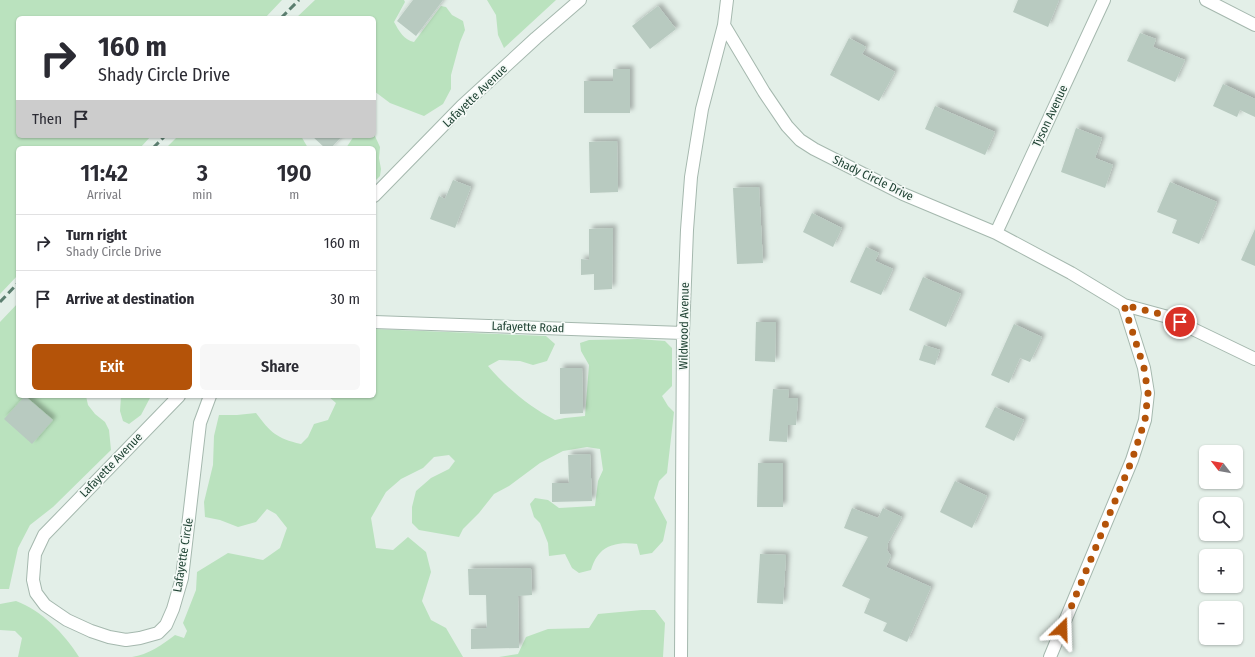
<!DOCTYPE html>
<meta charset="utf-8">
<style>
body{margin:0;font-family:"Fira Sans Condensed",sans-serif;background:#f7f7f7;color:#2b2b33;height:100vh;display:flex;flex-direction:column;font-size:15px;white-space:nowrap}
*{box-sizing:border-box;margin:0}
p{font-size:13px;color:#7c7c81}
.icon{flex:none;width:22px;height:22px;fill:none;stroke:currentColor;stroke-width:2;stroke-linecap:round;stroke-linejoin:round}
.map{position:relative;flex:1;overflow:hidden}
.sheet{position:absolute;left:16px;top:146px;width:360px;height:252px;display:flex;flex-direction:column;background:#fff;border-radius:6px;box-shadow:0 1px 3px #0004}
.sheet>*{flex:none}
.top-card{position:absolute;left:16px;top:16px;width:360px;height:122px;border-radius:6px;box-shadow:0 1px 3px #0004;background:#fff;color:#2b2b33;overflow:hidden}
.needle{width:26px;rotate:301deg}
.tools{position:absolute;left:1199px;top:445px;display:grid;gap:8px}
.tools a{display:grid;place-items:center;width:44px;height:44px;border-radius:6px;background:#fff;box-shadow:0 1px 3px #0004;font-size:20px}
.pin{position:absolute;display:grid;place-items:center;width:34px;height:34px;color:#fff;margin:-17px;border:2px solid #fff;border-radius:50%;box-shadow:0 1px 4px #0007}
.me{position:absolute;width:44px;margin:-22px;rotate:22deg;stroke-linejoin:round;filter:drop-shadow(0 0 3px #0008)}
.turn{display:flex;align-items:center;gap:14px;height:84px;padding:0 16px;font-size:18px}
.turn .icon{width:52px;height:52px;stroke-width:2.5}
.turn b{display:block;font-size:28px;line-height:34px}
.then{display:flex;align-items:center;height:38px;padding:0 16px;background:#0003;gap:8px;font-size:15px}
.eta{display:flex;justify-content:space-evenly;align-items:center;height:68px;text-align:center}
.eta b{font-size:24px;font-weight:600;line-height:28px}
.button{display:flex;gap:8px;margin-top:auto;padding:8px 16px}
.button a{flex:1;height:46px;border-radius:6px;background:#b45309;color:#fff;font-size:16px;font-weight:600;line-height:46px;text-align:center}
.button a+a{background:#f7f7f7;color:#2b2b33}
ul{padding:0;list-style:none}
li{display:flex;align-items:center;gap:12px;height:56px;padding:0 16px;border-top:1px solid #e1e1e2}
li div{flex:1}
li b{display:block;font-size:15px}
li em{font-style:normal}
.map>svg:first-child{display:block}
.green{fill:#bae2be}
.building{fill:#b8cac0;filter:url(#shadow)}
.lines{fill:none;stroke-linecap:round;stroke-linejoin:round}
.street-casing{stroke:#a5b8ae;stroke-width:14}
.street{stroke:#fff;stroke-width:12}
.rail{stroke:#5b7e6f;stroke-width:3;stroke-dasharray:8 4;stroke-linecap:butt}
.route{stroke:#b45309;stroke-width:7;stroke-dasharray:0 12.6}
.labels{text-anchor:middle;stroke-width:3.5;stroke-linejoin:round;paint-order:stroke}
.street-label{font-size:12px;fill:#204334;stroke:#f5faf7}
</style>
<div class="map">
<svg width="1255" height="657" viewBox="0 0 1255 657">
<defs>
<filter id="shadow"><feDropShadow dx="3.5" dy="-3.5" stdDeviation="2" flood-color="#0004"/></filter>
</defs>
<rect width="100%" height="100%" fill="#e3efe8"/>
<path class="green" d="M 0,0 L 282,0 L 265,18 L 18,18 L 18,136 L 151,136 L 140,148 L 18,148 L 18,275 L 0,294 Z
M 315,0 L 404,0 L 405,2 L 394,22 C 399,31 404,40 414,42 L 441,6 L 446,7 L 452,15 L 463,21 L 465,30 L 460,42 L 451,75 L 451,89 L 443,104 L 424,116 L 390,103 L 374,91 L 374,18 L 296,18 Z
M 487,0 L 556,0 L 504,48 L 498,35 L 496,15 Z
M 374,134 L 380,147 L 379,158 L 381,169 L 380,176 L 374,182 L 374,148 L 346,148 L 354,136 L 374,136 Z
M 178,136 L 301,136 L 308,148 L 166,148 Z
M 18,303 L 18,396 L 86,396 L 88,405 L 95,414 L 105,422 L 109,430 L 111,450 L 53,507 L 30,525 L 18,548 L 9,589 L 0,589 L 0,322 Z
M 374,329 L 546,336 L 555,344 L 547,361 L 533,365 L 520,361 L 499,360 L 488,366 C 507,388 529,407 555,420 L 565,418 L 585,416 L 589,365 L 581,351 L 580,343 L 589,340 L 638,339 L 665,341 L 672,348 L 672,386 L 662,396 L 668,406 L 674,412 L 667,473 L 659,481 L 654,498 L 667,522 L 663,541 L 652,553 L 640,555 L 637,544 C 625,542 608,543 600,553 C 595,558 593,564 591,570 L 579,573 L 572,568 L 565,554 L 549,556 L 548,543 L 540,523 L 534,517 L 530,504 L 535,498 L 548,500 L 559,508 L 595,506 L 598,481 L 603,470 L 600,449 L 587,447 L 563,451 L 540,463 L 509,486 L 494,494 L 479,513 L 463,529 L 459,537 L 419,530 L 412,523 L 412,507 L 416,491 L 431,478 L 449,469 L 455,461 L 449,455 L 434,457 L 423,468 L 401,479 L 386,492 L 371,518 L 376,548 L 393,550 L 408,537 L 426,552 L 431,572 L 422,601 L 431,620 L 446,628 L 463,657 L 132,657 C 148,655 163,644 175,635 L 184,638 L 187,631 L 183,623 L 196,590 L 197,572 L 228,553 L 263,560 L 280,548 L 287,528 L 276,514 L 267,509 L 256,522 L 238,527 L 220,520 L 205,517 L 204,502 L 213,465 L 214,436 L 219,415 L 237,415 L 256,413 C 271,433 276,438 301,444 L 308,437 L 314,424 L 328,420 L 336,403 L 328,396 L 374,396 Z
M 121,396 L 151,396 L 141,415 L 129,424 L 123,421 L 120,411 Z
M 16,601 C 42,611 64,633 79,657 L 18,657 L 22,638 L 15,631 L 0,630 L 0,604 Z
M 642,610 L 655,610 L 665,623 L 663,657 L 499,657 L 518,654 L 526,637 L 548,629 L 589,628 L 598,614 Z"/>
<path class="building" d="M 413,0 L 443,0 L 416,36 L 397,21 Z
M 1018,0 L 1059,0 L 1048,27 L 1013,12 Z
M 658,6 L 676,29 L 650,49 L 632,26 Z
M 1140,33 L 1156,39 L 1153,47 L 1185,60 L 1175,82 L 1127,61 Z
M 849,38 L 866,47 L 862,54 L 895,72 L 879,101 L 830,75 Z
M 613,69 L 630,69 L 630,113 L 584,113 L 584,81 L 613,81 Z
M 1223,84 L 1255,99 L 1255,117 L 1240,110 L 1237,117 L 1213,106 Z
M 935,106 L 995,132 L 985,155 L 925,129 Z
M 1076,128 L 1102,138 L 1095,158 L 1113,165 L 1105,188 L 1061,172 Z
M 312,136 L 342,136 L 331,148 L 325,148 Z
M 617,141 L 618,192 L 590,193 L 589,142 Z
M 453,180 L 471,187 L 455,228 L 430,219 L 439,196 L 445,199 Z
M 1170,182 L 1217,202 L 1199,244 L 1172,233 L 1177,220 L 1157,212 Z
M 759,187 L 763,263 L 737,264 L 733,188 Z
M 812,213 L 842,228 L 833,247 L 803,232 Z
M 613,228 L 612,289 L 594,290 L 594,274 L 581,275 L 581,259 L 589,260 L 589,229 Z
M 1255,229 L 1255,266 L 1241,260 Z
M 866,247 L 879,253 L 875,261 L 893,269 L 881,295 L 850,282 Z
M 923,277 L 961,294 L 946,327 L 909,310 Z
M 756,322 L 776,322 L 775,362 L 755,361 Z
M 1014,324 L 1042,337 L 1030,362 L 1020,358 L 1009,383 L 991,375 Z
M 924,345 L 940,350 L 935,365 L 919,360 Z
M 560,368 L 582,368 L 583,413 L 560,414 Z
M 773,389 L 789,390 L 788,398 L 798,398 L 796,425 L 788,425 L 787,442 L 769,441 Z
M 25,396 L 53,420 L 32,444 L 4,419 Z
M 995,407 L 1024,420 L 1014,441 L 985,427 Z
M 590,454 L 592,501 L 552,502 L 552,483 L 569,483 L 568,455 Z
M 758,463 L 783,463 L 783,507 L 757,507 Z
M 955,481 L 987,496 L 972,528 L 940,512 Z
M 852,508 L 878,518 L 883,508 L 902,517 L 888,543 L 887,550 L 891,556 L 886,567 L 931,587 L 907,642 L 883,631 L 887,623 L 864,613 L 870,599 L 842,586 L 868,537 L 844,528 Z
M 760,554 L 786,555 L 783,604 L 757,603 Z
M 531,568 L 532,595 L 518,596 L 519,648 L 471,649 L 471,629 L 487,628 L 486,595 L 469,595 L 468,569 Z"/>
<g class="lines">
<defs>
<path id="street" d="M 1206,0 L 1255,25
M 724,25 L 764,92 L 787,126 L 800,140 L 814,149 L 903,194 L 996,233 L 1071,273 L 1124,305 L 1168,317 L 1255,359
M 374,196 L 462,106 L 536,38 L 580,0
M 996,233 L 1104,0
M 374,322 L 683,333
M 179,396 L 44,535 L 35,554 L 33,580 L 36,593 L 45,605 L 67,620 L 91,631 L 109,637 L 126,640 L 140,638 L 158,633 L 166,625 L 173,609 L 182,578 L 200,423 L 210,396
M 681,657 L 683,333 L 687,230 L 691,177 L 702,109 L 724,25 L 727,0
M 1050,657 L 1132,460 L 1145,420 L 1148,393 L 1144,368 L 1124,305"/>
</defs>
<use href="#street" class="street-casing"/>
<use href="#street" class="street"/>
<path class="rail" d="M 281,18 L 299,0
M 153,148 L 165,136
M 0,302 L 18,283"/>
</g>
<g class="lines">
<path class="route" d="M 1062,629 L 1132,460 L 1145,420 L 1148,393 L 1144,368 L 1124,305 L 1168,316 L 1180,322"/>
</g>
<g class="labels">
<g class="street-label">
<text transform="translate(475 96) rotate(-44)" y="4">Lafayette Avenue</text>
<text transform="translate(1050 116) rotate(-65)" y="4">Tyson Avenue</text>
<text transform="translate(873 178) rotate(26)" y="4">Shady Circle Drive</text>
<text transform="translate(684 326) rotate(-89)" y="4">Wildwood Avenue</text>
<text transform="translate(528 327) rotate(2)" y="4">Lafayette Road</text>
<text transform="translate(111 465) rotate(-46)" y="4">Lafayette Avenue</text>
<text transform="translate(183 555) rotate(-81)" y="4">Lafayette Circle</text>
</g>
</g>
</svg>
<div class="tools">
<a><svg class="needle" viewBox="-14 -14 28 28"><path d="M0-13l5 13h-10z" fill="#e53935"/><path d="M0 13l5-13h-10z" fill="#7c7c81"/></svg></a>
<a><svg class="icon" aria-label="search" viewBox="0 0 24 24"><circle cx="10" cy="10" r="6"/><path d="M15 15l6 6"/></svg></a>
<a>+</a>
<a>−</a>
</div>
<div class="pin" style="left:1180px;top:322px;background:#d93025"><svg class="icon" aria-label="arrive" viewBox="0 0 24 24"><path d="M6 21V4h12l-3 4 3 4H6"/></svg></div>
<svg class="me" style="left:1062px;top:629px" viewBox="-20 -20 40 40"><path d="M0-17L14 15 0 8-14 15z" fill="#b45309" stroke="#fff" stroke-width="4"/></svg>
<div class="top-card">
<div class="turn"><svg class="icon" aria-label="right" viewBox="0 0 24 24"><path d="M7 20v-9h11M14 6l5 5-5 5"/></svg><div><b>160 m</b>Shady Circle Drive</div></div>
<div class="then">Then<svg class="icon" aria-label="arrive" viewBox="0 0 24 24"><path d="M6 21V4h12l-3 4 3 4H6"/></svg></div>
</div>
<section class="sheet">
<div class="eta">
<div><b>11:42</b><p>Arrival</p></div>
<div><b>3</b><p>min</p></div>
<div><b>190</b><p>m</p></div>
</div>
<ul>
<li><svg class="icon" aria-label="right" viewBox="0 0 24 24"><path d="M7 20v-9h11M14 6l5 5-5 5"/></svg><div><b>Turn right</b><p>Shady Circle Drive</p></div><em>160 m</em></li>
<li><svg class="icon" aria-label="arrive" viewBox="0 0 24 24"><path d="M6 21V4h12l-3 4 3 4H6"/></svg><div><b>Arrive at destination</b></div><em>30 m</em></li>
</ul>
<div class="button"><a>Exit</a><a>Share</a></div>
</section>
</div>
